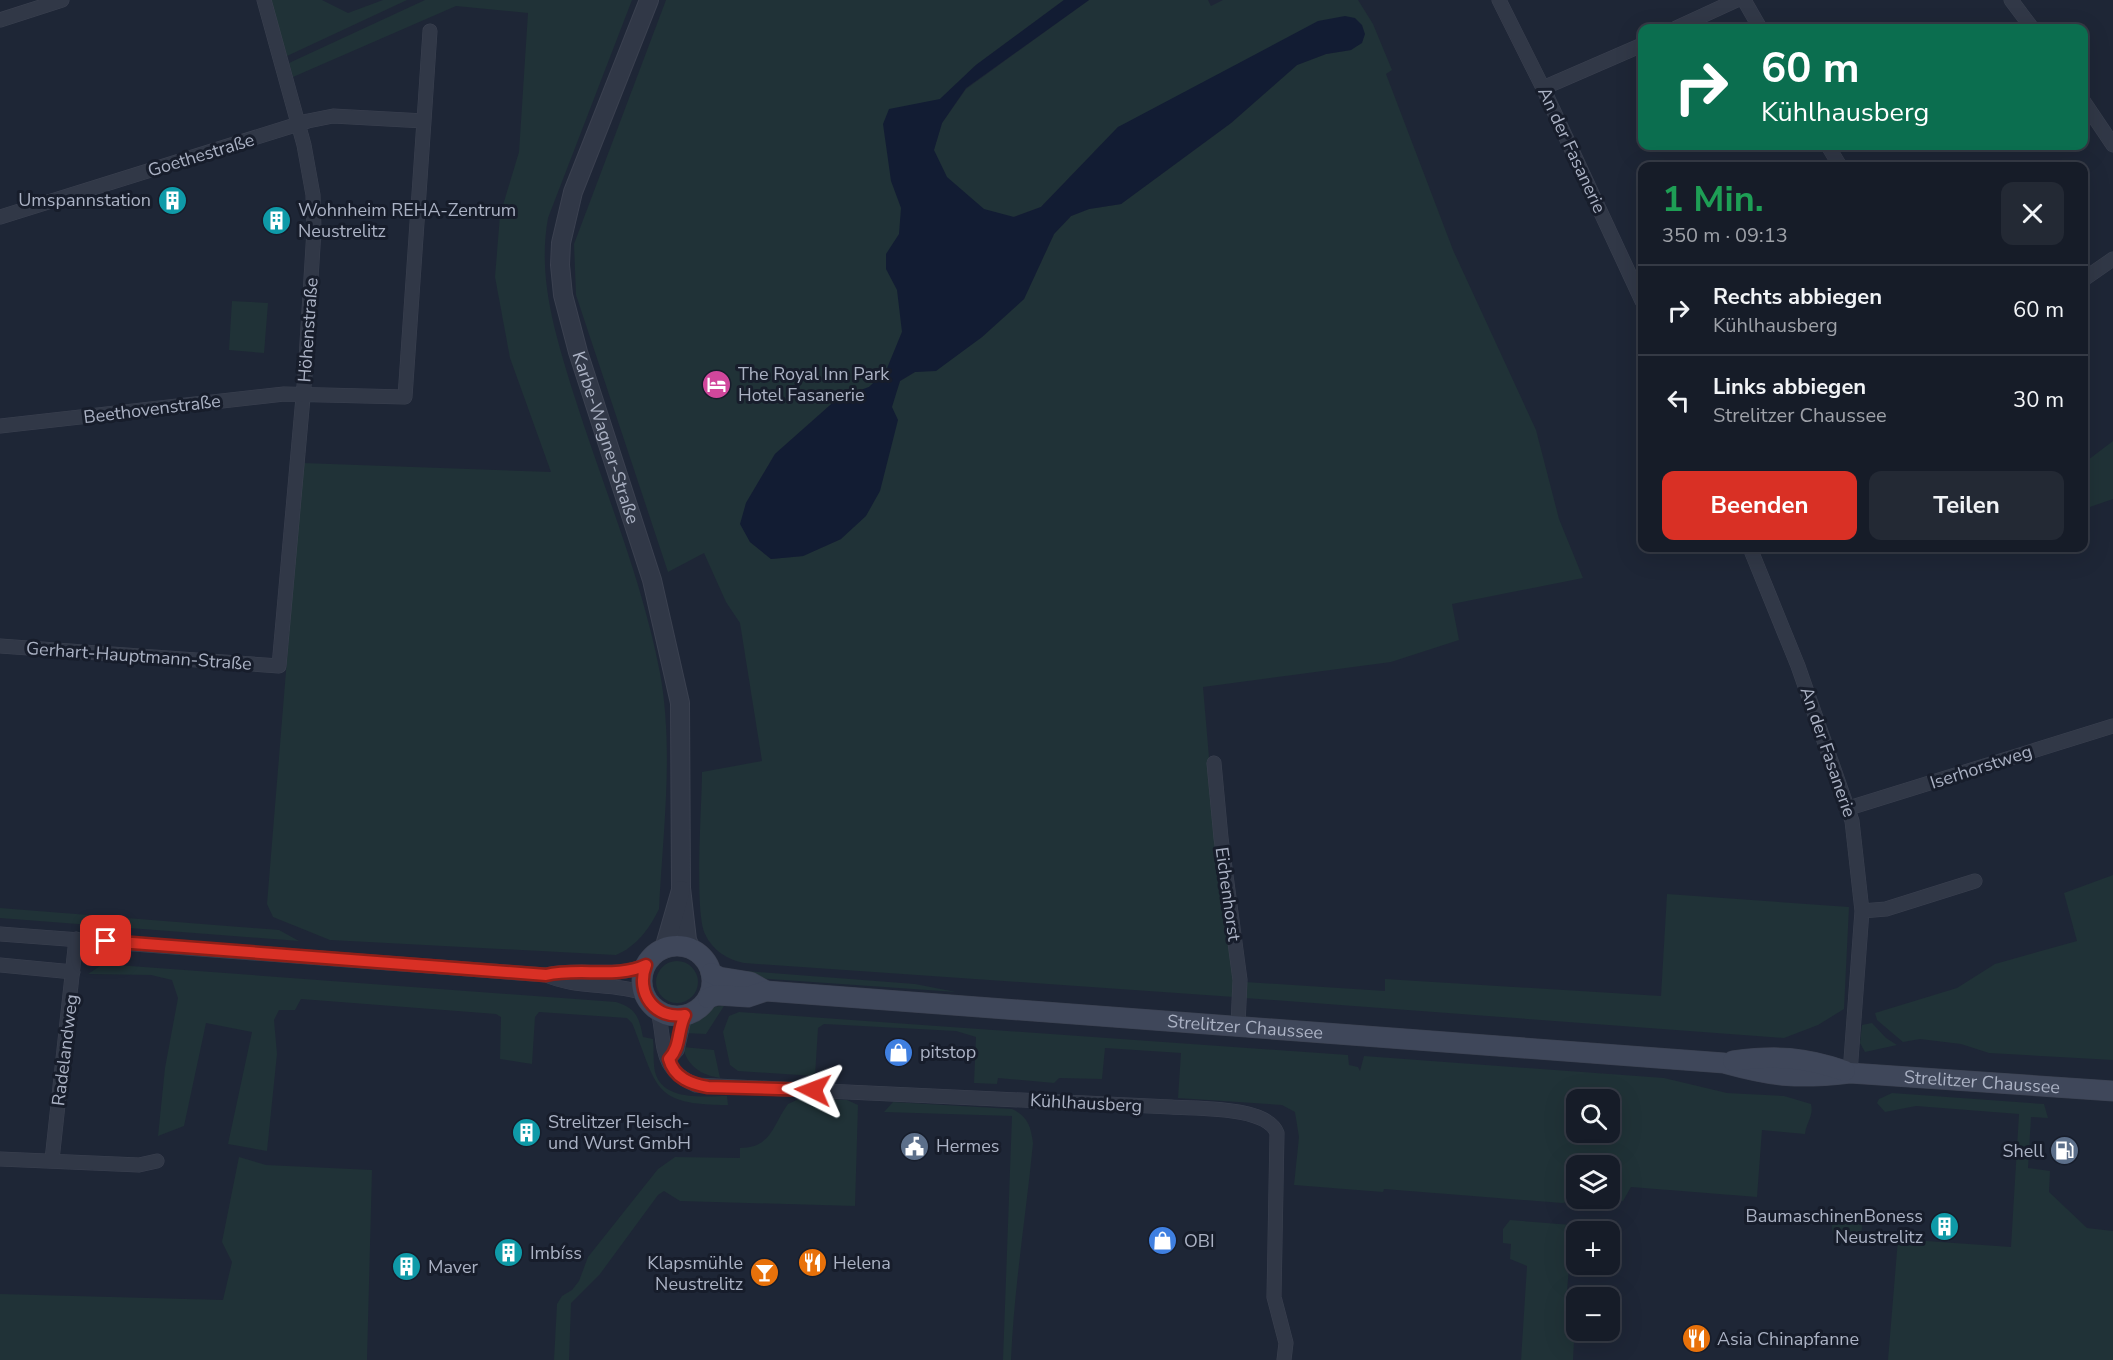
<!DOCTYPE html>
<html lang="de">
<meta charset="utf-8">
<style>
body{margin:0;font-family:"Nunito Sans",sans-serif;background:#232934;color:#f1f3f6;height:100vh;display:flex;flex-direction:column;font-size:22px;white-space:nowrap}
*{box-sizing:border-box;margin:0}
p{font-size:20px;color:#9ea1a8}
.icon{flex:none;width:33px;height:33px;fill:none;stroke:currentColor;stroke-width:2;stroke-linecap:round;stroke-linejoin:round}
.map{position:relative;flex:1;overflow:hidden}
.panel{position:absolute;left:1638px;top:162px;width:450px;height:390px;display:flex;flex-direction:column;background:#161c28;border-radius:12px;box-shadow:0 6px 24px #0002,0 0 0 2px #353a45}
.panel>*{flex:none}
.banner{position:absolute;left:1638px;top:24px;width:450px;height:126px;border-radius:12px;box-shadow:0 6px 24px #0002,0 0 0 2px #353a45;background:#0b6e4f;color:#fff;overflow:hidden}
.fabs{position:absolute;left:1566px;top:1089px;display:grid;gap:12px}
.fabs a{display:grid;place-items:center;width:54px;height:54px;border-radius:12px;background:#161c28;box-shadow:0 6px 24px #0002,0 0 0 2px #353a45;font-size:30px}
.pin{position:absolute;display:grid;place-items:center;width:51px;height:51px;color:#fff;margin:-26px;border-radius:12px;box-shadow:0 3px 9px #0006}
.me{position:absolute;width:66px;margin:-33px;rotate:273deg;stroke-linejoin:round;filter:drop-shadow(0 0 4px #0008)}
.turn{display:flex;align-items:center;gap:21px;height:126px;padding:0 24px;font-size:27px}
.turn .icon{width:78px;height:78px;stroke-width:2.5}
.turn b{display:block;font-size:42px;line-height:51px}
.round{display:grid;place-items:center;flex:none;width:63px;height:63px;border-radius:12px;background:#232934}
.summary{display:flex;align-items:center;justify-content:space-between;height:102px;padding:0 24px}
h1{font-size:36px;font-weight:700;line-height:45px;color:#1e9e55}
.action{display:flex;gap:12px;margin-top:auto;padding:12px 24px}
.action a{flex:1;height:69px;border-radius:12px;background:#d93025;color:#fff;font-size:24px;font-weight:700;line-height:69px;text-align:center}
.action a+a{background:#232934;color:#f1f3f6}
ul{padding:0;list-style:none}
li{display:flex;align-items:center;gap:18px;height:90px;padding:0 24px;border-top:2px solid #353a45}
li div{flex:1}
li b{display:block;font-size:22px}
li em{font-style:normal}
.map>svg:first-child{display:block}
.green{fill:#203237;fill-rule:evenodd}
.water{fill:#121c33}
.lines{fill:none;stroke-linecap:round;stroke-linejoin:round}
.minor-casing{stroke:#3b4150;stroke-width:15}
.tertiary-casing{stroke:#3b4150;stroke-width:20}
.secondary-casing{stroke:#3b4150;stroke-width:21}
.minor{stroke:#313847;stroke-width:14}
.tertiary{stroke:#313847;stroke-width:18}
.secondary{stroke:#3f475a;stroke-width:20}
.route-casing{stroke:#8d1f18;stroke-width:15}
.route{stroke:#d93025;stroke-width:10}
.labels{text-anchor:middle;stroke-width:6;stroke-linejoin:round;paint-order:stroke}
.street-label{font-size:18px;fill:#abb2c4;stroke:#171d2b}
.poi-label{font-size:18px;fill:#abb2c4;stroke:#171d2b;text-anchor:start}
</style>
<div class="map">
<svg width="2113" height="1360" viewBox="0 0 2113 1360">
<rect width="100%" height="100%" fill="#1e2636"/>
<path class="green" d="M 270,0 L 322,0 L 348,13 L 383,0 L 407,0 L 287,56 Z
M 425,0 L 632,0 L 548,218 C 537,279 556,336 574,395 C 603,487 642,578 660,673 C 674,750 663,831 659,909 C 650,928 636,947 616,955 L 330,940 L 273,917 L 267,904 L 303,463 L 551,472 L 510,358 L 495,277 L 500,215 L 519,152 L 528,13 L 456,6 L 293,77 L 289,63 Z
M 666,0 L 1064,0 L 976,65 L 940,99 L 934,149 L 942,123 L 966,89 L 1089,0 L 1208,0 L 1211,6 L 1223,0 L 1358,0 L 1373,24 L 1392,70 L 1386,74 L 1453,250 L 1536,430 L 1559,519 L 1583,578 L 1452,604 L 1459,640 L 1391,662 L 1203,687 L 1216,839 L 1235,980 L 1234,997 L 744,963 C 728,960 712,950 705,934 C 694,911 702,804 702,772 L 762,761 L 740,623 L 726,602 L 704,553 L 668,572 L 576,295 L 574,244 ZM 1365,34 L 1351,50 L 1326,54 L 1297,65 L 1231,123 L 1121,204 L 1089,209 L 1071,216 L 1054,234 L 1024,299 L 982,337 L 936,370 L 915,372 L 900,381 L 841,539 L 803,556 L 771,559 L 750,542 L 741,524 L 746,503 L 775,454 L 837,399 L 869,387 L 886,371 L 902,332 L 1013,217 L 1041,207 L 1118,127 Z
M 232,301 L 268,303 L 264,353 L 229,350 Z
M 2113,441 L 2113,499 L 2084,509 L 2084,463 Z
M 2113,875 L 2113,1060 L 1989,1053 L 1961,1044 L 1920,1039 L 1903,1042 L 1877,1020 L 1875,1013 L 1957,988 L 1995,964 L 2077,941 L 2064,893 Z
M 1667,894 L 1849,907 L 1844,1009 L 1818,1025 L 1784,1038 L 1245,998 L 1245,982 L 1385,991 L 1385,979 L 1661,996 Z
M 0,908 L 279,930 L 299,941 L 0,918 Z
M656 982a21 21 0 1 1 42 0a21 21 0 1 1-42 0Z
M 103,964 L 616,1002 C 636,1008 639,1017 643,1037 L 653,1039 C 654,1049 653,1062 655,1072 C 663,1102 705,1096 727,1096 L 728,1105 C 651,1105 658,1087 632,1023 L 627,1018 L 539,1012 L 535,1017 L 532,1064 L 500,1059 L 501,1017 L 496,1014 L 301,999 L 295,1010 L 279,1010 L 274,1020 L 277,1054 L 267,1151 L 228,1144 L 252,1032 L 206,1023 L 184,1126 L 158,1136 L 165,1068 L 178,998 L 172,980 L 151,975 L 88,974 Z
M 746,971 L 915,984 L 956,992 L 741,977 Z
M 724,1006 L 706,1034 L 685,1033 C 692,1017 706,1005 724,1006 Z
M 739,1012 L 1348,1055 L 1349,1065 L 1358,1067 L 1360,1071 L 1364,1056 L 1664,1078 L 1727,1093 L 1784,1096 L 1811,1104 C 1814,1116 1806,1123 1805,1134 L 1762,1130 L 1757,1197 L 1631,1187 L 1623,1201 L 1592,1200 L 1562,1203 L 1384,1189 L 1383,1192 L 1294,1185 L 1299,1137 L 1295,1112 L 1282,1105 L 1178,1098 L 1181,1053 L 1105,1048 L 1102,1079 L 1059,1078 L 1054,1083 L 998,1078 L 997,1084 L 974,1083 L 976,1037 L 956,1031 L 824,1024 L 818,1028 L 815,1076 L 738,1071 L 730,1065 L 723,1032 L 729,1016 ZM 1576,1100 L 1610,1100 L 1610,1132 L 1576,1132 ZM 1576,1166 L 1610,1166 L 1610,1198 L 1576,1198 Z
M 1872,1023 L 1886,1038 L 1897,1045 L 1865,1052 L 1860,1043 L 1862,1025 Z
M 683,1047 L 714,1050 L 720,1078 C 701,1075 687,1066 683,1047 Z
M 1892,1093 L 2044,1104 L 2048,1118 L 2031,1117 L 2028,1168 L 2050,1171 L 2049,1192 L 2087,1228 L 2113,1231 L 2113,1360 L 1888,1360 L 1898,1239 L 2011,1247 L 2019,1114 L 1916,1106 L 1885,1112 L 1877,1103 L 1879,1099 Z
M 801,1098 L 847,1100 L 858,1105 L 855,1206 L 680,1201 L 664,1191 L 658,1195 L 600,1274 L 571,1303 L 569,1360 L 554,1360 L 557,1304 L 562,1296 L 572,1290 L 579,1281 L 588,1257 L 658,1169 L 675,1157 L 740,1158 L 740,1148 C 772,1148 773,1124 788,1104 Z
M 893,1102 L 1012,1109 C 1027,1116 1031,1126 1033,1143 C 1026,1216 1014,1287 1011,1360 L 1003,1360 L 1012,1116 L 884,1112 Z
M 239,1157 L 266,1165 L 372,1170 L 367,1360 L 0,1360 L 0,1294 L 223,1300 L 232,1262 L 222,1242 Z
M1832 1227a15 15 0 1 1 30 0a15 15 0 1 1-30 0Z
M 1510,1220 L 1584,1226 L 1583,1231 L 1576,1232 L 1576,1255 L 1570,1255 L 1566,1303 L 1576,1304 L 1573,1360 L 1521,1360 L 1527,1266 L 1510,1259 L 1511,1244 L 1503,1243 L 1503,1229 Z"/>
<path class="water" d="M 1064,0 L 1089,0 L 966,88 L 942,123 L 934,150 L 947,177 L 984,209 L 1014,217 L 1041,207 L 1118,127 L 1318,21 L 1345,16 L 1355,18 L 1362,25 L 1365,34 L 1362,43 L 1351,50 L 1326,54 L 1297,65 L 1231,123 L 1121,204 L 1089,209 L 1071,216 L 1054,234 L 1024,299 L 982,337 L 936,371 L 915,372 L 900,381 L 892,407 L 898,420 L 880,491 L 866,516 L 841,539 L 803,556 L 771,559 L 750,542 L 740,524 L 746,503 L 775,454 L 837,399 L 869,387 L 886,371 L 902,332 L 897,290 L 886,269 L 886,254 L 899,234 L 901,208 L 891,181 L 883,124 L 889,109 L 940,99 L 976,65 Z"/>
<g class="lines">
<defs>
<path id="minor" d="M 1499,0 L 1543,88 L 1642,301
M 1744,0 L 1760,28
M 2011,0 L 2032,28
M 0,20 L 62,0
M 1676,28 L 1737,0
M 1543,88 L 1642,45
M 2084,102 L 2113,145
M 424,121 L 430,31
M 1828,146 L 1840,166
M 0,217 L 308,121 L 333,116 L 424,121 L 405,397 L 284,394 L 0,426
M 2084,279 L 2113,259
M 1750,548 L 1798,666 L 1852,821 L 1862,911 L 1850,1073
M 0,646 L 279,666 L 305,375 L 314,230 L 313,195 L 304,145 L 264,0
M 1214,763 L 1221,838 L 1240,980 L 1238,1025
M 1849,808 L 2113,726
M 1862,911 L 1886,909 L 1975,881
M 0,934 L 546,975 C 578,989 612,982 644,993
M 0,965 L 73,972
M 546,975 C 578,967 617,979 647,965
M 658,1011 C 666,1044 657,1068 696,1085 L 1171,1107 C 1197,1109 1267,1106 1277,1133 L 1274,1297 L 1286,1343 L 1284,1360
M 669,1059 L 677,1050 L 685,1015
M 0,1159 L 139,1165 L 157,1161
M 52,1160 L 76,939"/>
<g id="tertiary">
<path id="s1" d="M 649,0 L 573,192 L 561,243 L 560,265 L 563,295 L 578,352 L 652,580 L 680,703 L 681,888 L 687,940 L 691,949"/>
<path d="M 664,949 L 681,890"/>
</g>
<g id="secondary">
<circle cx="677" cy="981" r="35"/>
<path d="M 711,973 L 719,977 L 750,982 L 766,991"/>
<path id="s2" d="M 708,998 L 717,995 L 748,997 L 766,991 L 1724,1063 C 1775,1077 1798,1079 1850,1073 L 2113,1091"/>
<path d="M 1733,1061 C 1776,1055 1804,1057 1845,1071"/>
</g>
</defs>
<use href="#minor" class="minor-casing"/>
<use href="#tertiary" class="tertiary-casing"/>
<use href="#secondary" class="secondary-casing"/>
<use href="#minor" class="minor"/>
<use href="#tertiary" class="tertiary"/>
<use href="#secondary" class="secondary"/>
</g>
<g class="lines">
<defs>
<path id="route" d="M 106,941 L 546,975 C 578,967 617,979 646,965 C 635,993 655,1020 685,1015 C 677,1031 681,1046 669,1059 C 674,1078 691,1084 708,1087 L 813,1090"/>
</defs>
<use href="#route" class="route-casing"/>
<use href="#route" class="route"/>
</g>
<defs>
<symbol id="building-disc" viewBox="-11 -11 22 22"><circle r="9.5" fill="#0f9aa8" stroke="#171d2b"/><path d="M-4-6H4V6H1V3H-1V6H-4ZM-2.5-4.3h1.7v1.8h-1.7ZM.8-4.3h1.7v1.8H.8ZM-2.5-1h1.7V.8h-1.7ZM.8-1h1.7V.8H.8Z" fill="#fff"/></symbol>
<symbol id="hotel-disc" viewBox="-11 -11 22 22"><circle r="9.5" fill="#d1479c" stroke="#171d2b"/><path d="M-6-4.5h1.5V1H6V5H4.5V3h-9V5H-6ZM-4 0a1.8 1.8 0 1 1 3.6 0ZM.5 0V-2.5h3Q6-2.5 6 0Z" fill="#fff"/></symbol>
<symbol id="shop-disc" viewBox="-11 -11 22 22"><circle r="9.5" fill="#3f7fe0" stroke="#171d2b"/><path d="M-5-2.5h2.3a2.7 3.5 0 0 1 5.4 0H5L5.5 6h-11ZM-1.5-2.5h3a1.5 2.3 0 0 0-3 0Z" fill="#fff"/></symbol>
<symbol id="civic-disc" viewBox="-11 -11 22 22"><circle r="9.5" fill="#5c6f8a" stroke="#171d2b"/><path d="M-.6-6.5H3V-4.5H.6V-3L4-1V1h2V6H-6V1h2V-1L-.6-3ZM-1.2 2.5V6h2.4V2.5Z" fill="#fff"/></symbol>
<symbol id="fuel-disc" viewBox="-11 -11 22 22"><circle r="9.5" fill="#5c6f8a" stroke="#171d2b"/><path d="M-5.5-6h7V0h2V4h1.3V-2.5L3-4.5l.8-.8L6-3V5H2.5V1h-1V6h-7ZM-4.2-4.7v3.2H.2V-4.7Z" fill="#fff"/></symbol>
<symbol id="restaurant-disc" viewBox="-11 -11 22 22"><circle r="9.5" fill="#e8710a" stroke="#171d2b"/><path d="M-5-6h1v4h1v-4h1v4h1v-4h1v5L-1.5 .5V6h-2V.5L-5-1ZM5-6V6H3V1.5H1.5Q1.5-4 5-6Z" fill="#fff"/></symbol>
<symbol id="bar-disc" viewBox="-11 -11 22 22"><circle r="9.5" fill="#e8710a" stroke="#171d2b"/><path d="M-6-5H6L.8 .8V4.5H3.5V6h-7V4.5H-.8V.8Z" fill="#fff"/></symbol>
</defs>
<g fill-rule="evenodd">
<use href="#building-disc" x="156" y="184" width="33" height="33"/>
<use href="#building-disc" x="260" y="204" width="33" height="33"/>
<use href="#hotel-disc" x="700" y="368" width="33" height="33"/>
<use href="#shop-disc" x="882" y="1036" width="33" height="33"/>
<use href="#building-disc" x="510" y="1116" width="33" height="33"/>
<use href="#civic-disc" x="898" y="1130" width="33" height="33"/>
<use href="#fuel-disc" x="2048" y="1134" width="33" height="33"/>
<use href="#building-disc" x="1928" y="1210" width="33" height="33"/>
<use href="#shop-disc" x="1146" y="1224" width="33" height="33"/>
<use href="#building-disc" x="492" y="1236" width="33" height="33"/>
<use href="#restaurant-disc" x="796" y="1246" width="33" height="33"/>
<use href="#building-disc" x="390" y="1250" width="33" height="33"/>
<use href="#bar-disc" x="748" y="1256" width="33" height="33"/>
<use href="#restaurant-disc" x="1680" y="1322" width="33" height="33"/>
</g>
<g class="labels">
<g class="street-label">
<text transform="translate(1572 150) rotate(65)" y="6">An der Fasanerie</text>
<text transform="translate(201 155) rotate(-17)" y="6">Goethestraße</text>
<text transform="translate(308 330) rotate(-86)" y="6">Höhenstraße</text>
<text transform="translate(152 409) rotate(-7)" y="6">Beethovenstraße</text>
<text dy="6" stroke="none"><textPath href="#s1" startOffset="460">Karbe-Wagner-Straße</textPath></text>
<text transform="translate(139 656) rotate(4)" y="6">Gerhart-Hauptmann-Straße</text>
<text transform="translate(1828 752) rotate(71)" y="6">An der Fasanerie</text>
<text transform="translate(1981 767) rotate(-18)" y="6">Iserhorstweg</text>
<text transform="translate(1228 894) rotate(82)" y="6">Eichenhorst</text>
<text dy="6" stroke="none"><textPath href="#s2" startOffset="540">Strelitzer Chaussee</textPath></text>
<text transform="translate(65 1050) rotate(-83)" y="6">Radelandweg</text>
<text dy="6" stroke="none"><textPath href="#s2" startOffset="1280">Strelitzer Chaussee</textPath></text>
<text transform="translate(1086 1103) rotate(3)" y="6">Kühlhausberg</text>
</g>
<g class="poi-label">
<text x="151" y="206" text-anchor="end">Umspannstation</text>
<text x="298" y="216">Wohnheim REHA-Zentrum<tspan x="298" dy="21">Neustrelitz</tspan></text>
<text x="738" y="380">The Royal Inn Park<tspan x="738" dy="21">Hotel Fasanerie</tspan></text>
<text x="920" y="1058">pitstop</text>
<text x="548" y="1128">Strelitzer Fleisch-<tspan x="548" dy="21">und Wurst GmbH</tspan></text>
<text x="936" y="1152">Hermes</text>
<text x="2044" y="1157" text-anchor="end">Shell</text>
<text x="1923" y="1222" text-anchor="end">BaumaschinenBoness<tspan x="1923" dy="21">Neustrelitz</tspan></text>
<text x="1184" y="1247">OBI</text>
<text x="530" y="1259">Imbíss</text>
<text x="743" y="1269" text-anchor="end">Klapsmühle<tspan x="743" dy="21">Neustrelitz</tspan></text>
<text x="833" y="1269">Helena</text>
<text x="428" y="1273">Maver</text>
<text x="1717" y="1345">Asia Chinapfanne</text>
</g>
</g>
</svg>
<div class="fabs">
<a><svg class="icon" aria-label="search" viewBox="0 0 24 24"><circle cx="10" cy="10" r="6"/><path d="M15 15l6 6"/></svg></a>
<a><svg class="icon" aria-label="layers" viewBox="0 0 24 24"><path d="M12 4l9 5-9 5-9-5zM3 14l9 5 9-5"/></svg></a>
<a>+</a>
<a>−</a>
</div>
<div class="pin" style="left:106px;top:941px;background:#d93025"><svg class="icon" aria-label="arrive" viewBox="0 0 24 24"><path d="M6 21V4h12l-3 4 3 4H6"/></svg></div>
<svg class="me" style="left:813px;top:1090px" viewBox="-20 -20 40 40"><path d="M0-17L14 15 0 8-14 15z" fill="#d93025" stroke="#fff" stroke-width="4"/></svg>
<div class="banner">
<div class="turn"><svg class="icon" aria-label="right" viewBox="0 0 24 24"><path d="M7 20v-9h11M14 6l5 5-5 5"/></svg><div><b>60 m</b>Kühlhausberg</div></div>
</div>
<section class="panel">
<div class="summary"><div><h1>1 Min.</h1><p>350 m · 09:13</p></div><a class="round"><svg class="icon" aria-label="close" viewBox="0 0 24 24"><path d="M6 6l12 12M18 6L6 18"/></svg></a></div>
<ul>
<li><svg class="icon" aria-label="right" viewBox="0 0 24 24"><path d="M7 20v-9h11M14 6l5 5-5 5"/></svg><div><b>Rechts abbiegen</b><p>Kühlhausberg</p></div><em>60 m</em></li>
<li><svg class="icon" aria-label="left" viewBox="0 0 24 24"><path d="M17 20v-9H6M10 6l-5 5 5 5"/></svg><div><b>Links abbiegen</b><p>Strelitzer Chaussee</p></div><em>30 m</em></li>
</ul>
<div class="action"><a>Beenden</a><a>Teilen</a></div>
</section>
</div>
